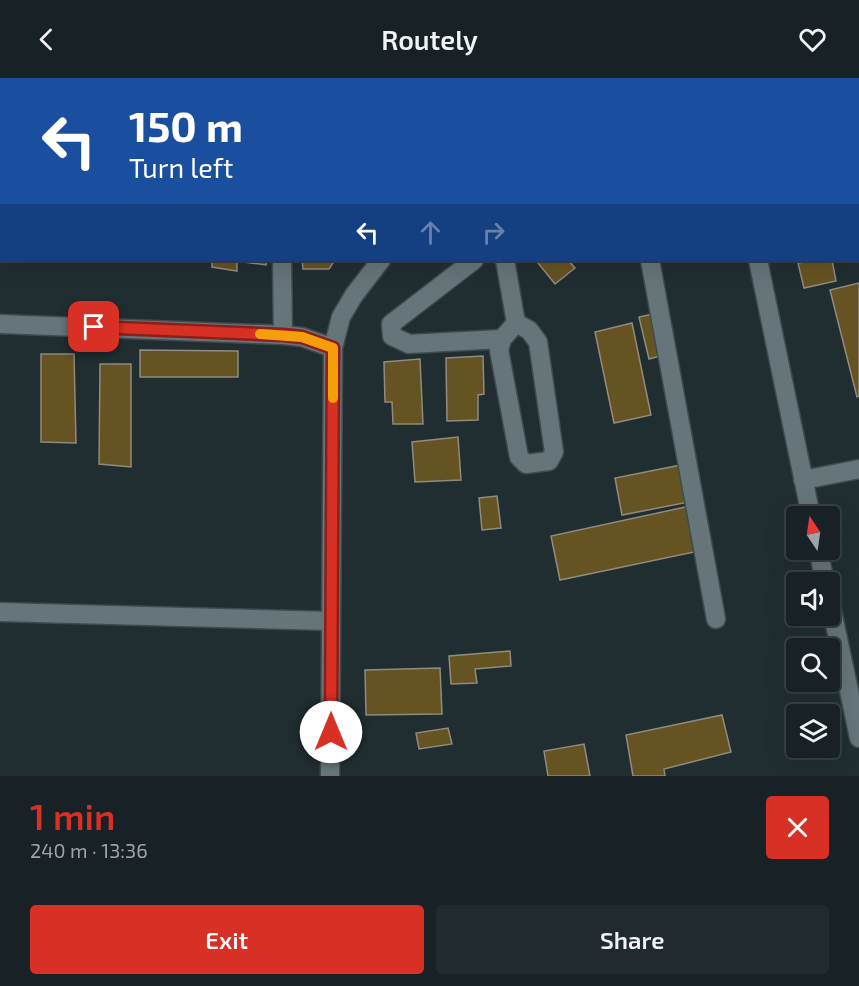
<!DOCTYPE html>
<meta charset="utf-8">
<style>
body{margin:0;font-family:"Exo 2",sans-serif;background:#212a2e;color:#f1f3f6;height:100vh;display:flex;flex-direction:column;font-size:22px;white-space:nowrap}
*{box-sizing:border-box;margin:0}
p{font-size:20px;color:#9fa4a7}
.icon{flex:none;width:33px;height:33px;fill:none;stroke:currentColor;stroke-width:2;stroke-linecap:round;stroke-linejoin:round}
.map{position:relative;height:698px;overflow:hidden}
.drawer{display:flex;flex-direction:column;background:#182226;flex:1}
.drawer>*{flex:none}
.top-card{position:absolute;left:0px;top:0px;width:860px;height:183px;box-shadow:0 6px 24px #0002,0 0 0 2px #363f43;background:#1a4fa0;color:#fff;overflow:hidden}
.needle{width:39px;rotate:347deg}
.tools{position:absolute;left:786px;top:428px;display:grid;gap:12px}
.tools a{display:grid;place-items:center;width:54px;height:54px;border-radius:6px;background:#182226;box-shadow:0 6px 24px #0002,0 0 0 2px #363f43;font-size:30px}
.pin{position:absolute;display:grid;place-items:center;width:51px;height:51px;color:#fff;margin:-26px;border-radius:12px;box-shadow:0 3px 9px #0006}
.me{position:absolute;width:66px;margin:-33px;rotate:0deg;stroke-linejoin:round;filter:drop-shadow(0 0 4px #0008)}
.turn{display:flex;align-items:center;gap:21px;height:126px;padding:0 30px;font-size:27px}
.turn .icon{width:78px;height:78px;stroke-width:2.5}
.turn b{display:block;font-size:42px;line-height:51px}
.lanes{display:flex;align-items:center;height:57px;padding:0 30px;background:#0003;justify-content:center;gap:30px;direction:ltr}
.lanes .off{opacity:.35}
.round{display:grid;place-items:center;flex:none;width:63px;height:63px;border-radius:6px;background:#212a2e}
.headline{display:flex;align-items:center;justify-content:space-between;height:102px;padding:0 30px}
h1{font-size:36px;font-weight:600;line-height:45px;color:#d93025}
.action{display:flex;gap:12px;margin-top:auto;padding:12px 30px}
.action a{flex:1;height:69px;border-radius:6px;background:#d93025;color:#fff;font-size:24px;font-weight:600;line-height:69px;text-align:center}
.action a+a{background:#212a2e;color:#f1f3f6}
header{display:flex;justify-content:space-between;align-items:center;height:78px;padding:0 30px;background:#182226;font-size:27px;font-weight:600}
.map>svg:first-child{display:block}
.building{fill:#665322;stroke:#908b7e;stroke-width:1.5}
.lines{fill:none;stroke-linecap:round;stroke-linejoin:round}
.minor-casing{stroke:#3f4b4e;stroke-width:21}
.minor{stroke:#66757a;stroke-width:18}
.route-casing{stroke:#8d1f18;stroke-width:15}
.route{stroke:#d93025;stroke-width:10}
.slow{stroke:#f59e0b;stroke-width:10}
</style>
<header><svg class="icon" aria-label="back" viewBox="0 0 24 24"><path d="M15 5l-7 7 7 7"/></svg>Routely<svg class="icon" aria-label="heart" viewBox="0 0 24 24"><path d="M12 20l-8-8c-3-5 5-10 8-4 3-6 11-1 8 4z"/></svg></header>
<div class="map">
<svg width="859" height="698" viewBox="0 0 859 698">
<rect width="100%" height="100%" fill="#202e32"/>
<path class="building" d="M 0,0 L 19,0 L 2,2 L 2,74 Z
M 110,0 L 143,0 L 143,2 L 110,2 Z
M 665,0 L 731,0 L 731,2 L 665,2 Z
M 858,14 L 859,14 L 858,53 Z
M 0,90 L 2,90 L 2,172 L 0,172 Z
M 212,182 L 267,182 L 266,187 L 237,183 L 237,193 L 212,189 Z
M 302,182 L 335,182 L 329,191 L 303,191 Z
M 543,182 L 568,182 L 575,190 L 555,206 L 538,185 Z
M 817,182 L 832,182 L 836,203 L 804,210 L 798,185 Z
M 859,205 L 859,318 L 857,319 L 830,212 Z
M 653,236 L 660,278 L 649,281 L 639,239 Z
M 632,245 L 651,337 L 614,345 L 595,254 Z
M 140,272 L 238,273 L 238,299 L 140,299 Z
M 41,276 L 74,276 L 76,365 L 41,364 Z
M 483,278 L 484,316 L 478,317 L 478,342 L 447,343 L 446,280 Z
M 420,281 L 423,346 L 393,346 L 392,324 L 385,324 L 384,284 Z
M 100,286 L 131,286 L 131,389 L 99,386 Z
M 458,359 L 461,402 L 415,404 L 412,364 Z
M 681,387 L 689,424 L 622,437 L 615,400 Z
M 497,418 L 501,450 L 482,452 L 479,420 Z
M 690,428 L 699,473 L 560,502 L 551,458 Z
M 510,573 L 511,588 L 475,591 L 477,605 L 451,606 L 449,578 Z
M 440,590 L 442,636 L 366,637 L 365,592 Z
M 722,637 L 731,674 L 664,691 L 665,698 L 633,698 L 626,657 Z
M 448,650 L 452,666 L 419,671 L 416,655 Z
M 584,666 L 590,698 L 548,698 L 544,673 Z"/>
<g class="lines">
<defs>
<path id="minor" d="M 271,0 L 271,2
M 369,2 L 369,0
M 518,2 L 520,0
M 858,112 L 859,111
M 282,182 L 283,257
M 474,182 L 391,246 L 392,258 L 409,266 L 502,261
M 505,182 L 516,245 L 529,252 L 538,264 L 554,374 L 549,383 L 526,386 L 519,379 L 499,272 L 502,261 L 516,245
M 650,182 L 716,541
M 758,182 L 811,438
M 0,246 L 283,257 L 302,259 L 333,270
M 803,402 L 859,391
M 818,471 L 825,504
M 830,523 L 859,660
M 0,534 L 331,543
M 330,698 L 333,270 L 341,239 L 354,217 L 381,182"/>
</defs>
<use href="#minor" class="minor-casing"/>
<use href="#minor" class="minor"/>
</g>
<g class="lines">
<defs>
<path id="route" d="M 94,249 L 283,257 L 302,259 L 333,270 L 331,654"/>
</defs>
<use href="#route" class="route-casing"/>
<use href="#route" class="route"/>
<path class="slow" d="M 260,256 L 302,259 L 333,270 L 333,320"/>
</g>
</svg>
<div class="tools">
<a><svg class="needle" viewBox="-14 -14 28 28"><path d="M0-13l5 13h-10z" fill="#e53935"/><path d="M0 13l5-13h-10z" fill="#9fa4a7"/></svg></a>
<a><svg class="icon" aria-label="sound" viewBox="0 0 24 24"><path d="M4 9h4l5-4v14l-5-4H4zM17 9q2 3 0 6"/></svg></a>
<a><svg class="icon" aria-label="search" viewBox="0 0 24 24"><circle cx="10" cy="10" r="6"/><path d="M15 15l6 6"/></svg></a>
<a><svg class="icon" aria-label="layers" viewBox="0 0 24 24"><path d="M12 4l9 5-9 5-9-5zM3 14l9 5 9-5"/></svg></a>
</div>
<div class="pin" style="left:94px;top:249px;background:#d93025"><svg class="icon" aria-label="arrive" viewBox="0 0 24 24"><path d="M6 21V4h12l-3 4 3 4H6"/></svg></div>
<svg class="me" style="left:331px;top:654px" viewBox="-20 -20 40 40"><circle r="19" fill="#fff"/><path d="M0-13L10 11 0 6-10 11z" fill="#d93025"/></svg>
<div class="top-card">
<div class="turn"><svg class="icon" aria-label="left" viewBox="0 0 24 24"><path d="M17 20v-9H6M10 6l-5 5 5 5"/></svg><div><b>150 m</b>Turn left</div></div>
<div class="lanes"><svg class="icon" aria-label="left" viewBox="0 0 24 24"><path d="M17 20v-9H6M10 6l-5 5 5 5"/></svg><svg class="icon off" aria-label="ahead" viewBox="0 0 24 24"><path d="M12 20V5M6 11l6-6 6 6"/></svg><svg class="icon off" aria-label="right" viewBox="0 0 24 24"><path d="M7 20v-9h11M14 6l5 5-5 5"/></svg></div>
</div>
</div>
<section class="drawer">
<div class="headline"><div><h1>1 min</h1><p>240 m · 13:36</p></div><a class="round" style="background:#d93025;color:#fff"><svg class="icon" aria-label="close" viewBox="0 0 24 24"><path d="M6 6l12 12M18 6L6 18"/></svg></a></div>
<div class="action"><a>Exit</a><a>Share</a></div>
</section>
